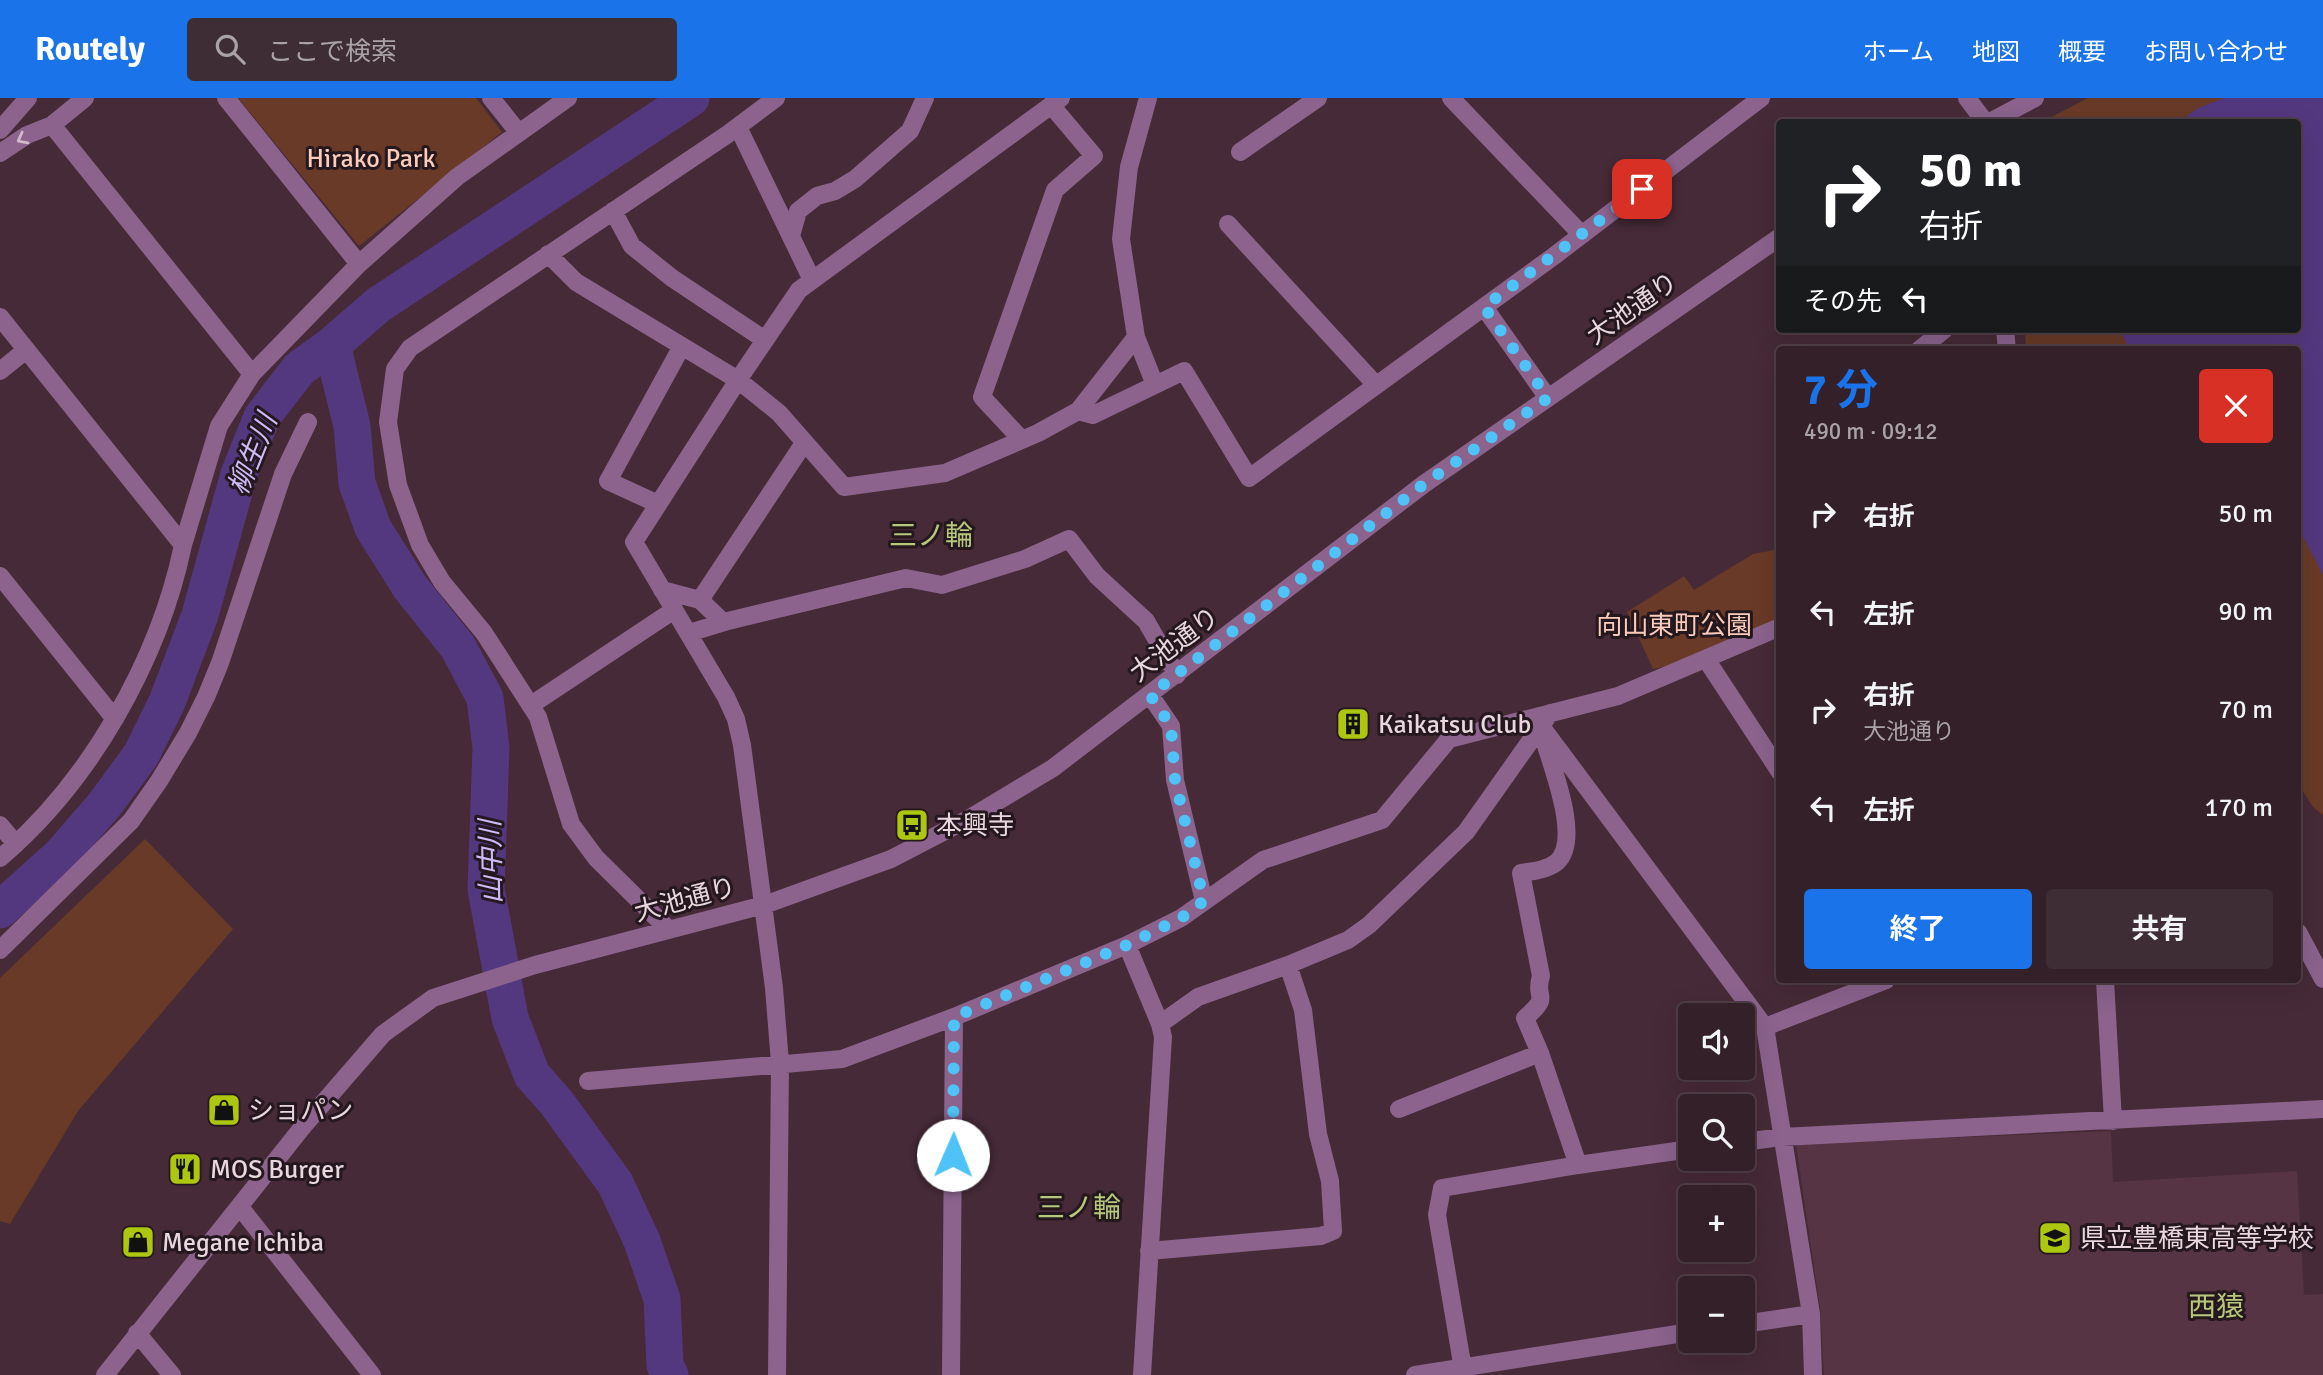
<!DOCTYPE html>
<html lang="ja">
<meta charset="utf-8">
<style>
body{margin:0;font-family:Signika,"Noto Sans JP",sans-serif;background:#3f2d35;color:#f1f3f6;height:100vh;display:flex;flex-direction:column;font-size:26px;white-space:nowrap}
*{box-sizing:border-box;margin:0}
p{font-size:23px;color:#a9a3a8}
.icon{flex:none;width:38px;height:38px;fill:none;stroke:currentColor;stroke-width:2;stroke-linecap:round;stroke-linejoin:round}
.map{position:relative;flex:1;overflow:hidden}
.sheet{position:absolute;left:1776px;top:248px;width:525px;height:637px;display:flex;flex-direction:column;background:#342029;border-radius:7px;box-shadow:0 7px 28px #0002,0 0 0 2px #4e3e46}
.sheet>*{flex:none}
.top-card{position:absolute;left:1776px;top:21px;width:525px;height:214px;border-radius:7px;box-shadow:0 7px 28px #0002,0 0 0 2px #4e3e46;background:#202124;color:#fff;overflow:hidden}
.tools{position:absolute;left:1678px;top:905px;display:grid;gap:14px}
.tools a{display:grid;place-items:center;width:77px;height:77px;border-radius:7px;background:#342029;box-shadow:0 7px 28px #0002,0 0 0 2px #4e3e46;font-size:35px}
.pin{position:absolute;display:grid;place-items:center;width:60px;height:60px;color:#fff;margin:-30px;border-radius:14px;box-shadow:0 4px 10px #0006}
.me{position:absolute;width:77px;margin:-38px;rotate:1deg;stroke-linejoin:round;filter:drop-shadow(0 0 5px #0008)}
.turn{display:flex;align-items:center;gap:24px;height:147px;padding:0 28px;font-size:32px}
.turn .icon{width:91px;height:91px;stroke-width:2.5}
.turn b{display:block;font-size:49px;line-height:60px}
.then{display:flex;align-items:center;height:66px;padding:0 28px;background:#0003;gap:14px;font-size:26px}
.round{display:grid;place-items:center;flex:none;width:74px;height:74px;border-radius:7px;background:#3f2d35}
.overview{display:flex;align-items:center;justify-content:space-between;height:119px;padding:0 28px}
h1{font-size:42px;font-weight:700;line-height:52px;color:#1a73e8}
.primary-button{display:flex;gap:14px;margin-top:auto;padding:14px 28px}
.primary-button a{flex:1;height:80px;border-radius:7px;background:#1a73e8;color:#fff;font-size:28px;font-weight:700;line-height:80px;text-align:center}
.primary-button a+a{background:#3f2d35;color:#f1f3f6}
ul{padding:0;list-style:none}
li{display:flex;align-items:center;gap:21px;height:98px;padding:0 28px}
li div{flex:1}
li b{display:block;font-size:26px}
li em{font-style:normal}
header{display:flex;align-items:center;gap:42px;box-sizing:border-box;height:98px;padding:0 35px;background:#1a73e8;color:#fff}
header strong{font-size:33px}
nav{display:flex;gap:38px;margin-inline-start:auto;font-size:24px}
.search{width:490px;height:63px;background:#3f2d35;display:flex;align-items:center;gap:18px;box-sizing:border-box;padding:0 24px;border-radius:7px;color:#a9a3a8;font-size:26px}
.map>svg:first-child{display:block}
.built{fill:#563443}
.green{fill:#693a27}
.water{fill:#54387f}
.lines{fill:none;stroke-linecap:round;stroke-linejoin:round}
.river{stroke:#54387f;stroke-width:37}
.minor{stroke:#8b638d;stroke-width:18}
.oneway{stroke:#d2b9ca}
.route{stroke:#4fc3f7;stroke-width:12;stroke-dasharray:0 21.6}
.labels{text-anchor:middle;stroke-width:6;stroke-linejoin:round;paint-order:stroke}
.park-label{font-size:26px;fill:#fbccbb;stroke:#24171d}
.street-label{font-size:26px;fill:#e9d6de;stroke:#24171d}
.poi-label{font-size:26px;fill:#e9d6de;stroke:#24171d;text-anchor:start}
.water-label{font-size:28px;font-style:italic;fill:#cebaf7;stroke:#24171d}
.neighbourhood-label{font-size:28px;fill:#b7c77c;stroke:#24171d}
</style>
<header>
<strong>Routely</strong>
<div class="search"><svg class="icon" aria-label="search" viewBox="0 0 24 24"><circle cx="10" cy="10" r="6"/><path d="M15 15l6 6"/></svg>ここで検索</div>
<nav><a>ホーム</a><a>地図</a><a>概要</a><a>お問い合わせ</a></nav>
</header>
<div class="map">
<svg width="2323" height="1277" viewBox="0 0 2323 1277">
<rect width="100%" height="100%" fill="#462a37"/>
<path class="built" d="M 2111,1033 L 2113,1084 L 2297,1073 L 2304,1197 L 2323,1196 L 2323,1277 L 1824,1277 L 1820,1210 L 1796,1046 Z"/>
<path class="green" d="M 238,0 L 476,0 L 502,34 L 359,148 Z
M 2088,0 L 2323,0 L 2323,717 L 2313,709 L 2298,686 L 2298,252 L 2026,252 L 2025,231 L 2298,231 L 2298,24 L 2042,24 Z
M 1780,451 L 1780,521 L 1668,568 L 1653,571 L 1627,514 L 1684,478 L 1694,492 L 1753,456 Z
M 145,741 L 233,831 L 78,1013 L 10,1126 L 0,1123 L 0,880 Z"/>
<path class="water" d="M 2224,0 L 2323,0 L 2323,477 L 2298,429 L 2298,252 L 2130,252 L 2119,231 L 2298,231 L 2298,24 L 2178,24 L 2198,10 Z"/>
<g class="lines">
<path class="river" d="M 332,247 L 352,328 L 357,385 L 373,430 L 410,489 L 458,549 L 485,600 L 491,650 L 486,791 L 510,920 L 532,977 L 556,1004 L 615,1085 L 642,1143 L 662,1201 L 665,1267 L 670,1277
M 0,812 L 61,757 L 105,706 L 141,657 L 167,604 L 200,517 L 239,376 L 262,319 L 299,271 L 332,247 L 378,207 L 691,0"/>
<path class="minor" d="M 226,0 L 359,166
M 491,0 L 519,35
M 1148,0 L 1129,69 L 1121,141 L 1136,239 L 1155,287 L 1184,273 L 1249,380 L 1554,158 L 1761,0
M 1451,0 L 1582,137
M 1967,0 L 1985,24
M 1990,24 L 2035,0
M 52,27 L 252,276
M 738,29 L 812,182
M 0,32 L 28,0
M 1240,54 L 1318,0
M 0,55 L 27,37 L 52,27 L 85,0
M 613,113 L 632,148 L 672,180 L 765,242
M 1228,126 L 1376,287
M 791,138 L 798,113 L 817,98 L 835,93 L 855,81 L 910,33 L 925,0
M 548,156 L 576,184 L 738,282 L 779,315 L 844,389 L 945,375 L 1038,335 L 1078,313 L 1136,239
M 1484,209 L 1548,300
M 0,219 L 183,447 L 219,328 L 252,276 L 359,166 L 457,79 L 568,0
M 2005,231 L 2007,252
M 1919,252 L 1945,231
M 0,273 L 26,252
M 1078,313 L 1093,317 L 1155,287
M 1022,342 L 982,299 L 1055,92 L 1094,58 L 1051,7
M 658,406 L 608,383 L 682,248
M 0,478 L 115,621
M 662,492 L 700,502 L 723,524
M 700,502 L 804,345
M 689,535 L 728,523 L 906,480 L 942,487 L 1025,461 L 1069,441 L 1097,478 L 1146,523 L 1177,577
M 1706,561 L 1780,674
M 1150,597 L 1171,628 L 1175,682 L 1204,803
M 531,607 L 674,512
M 1550,615 L 1541,628 L 1765,929 L 1811,1216 L 1813,1277
M 1543,638 C 1551,667 1582,741 1557,764 C 1547,772 1533,773 1521,775 L 1541,878 C 1533,902 1553,896 1525,920 L 1540,955 L 1578,1067 L 1690,1051
M 0,727 L 16,746
M 0,760 C 90,684 159,562 183,447
M 669,832 L 596,760 L 571,726 L 538,619 L 484,535 L 442,484 L 420,447 L 398,387 L 388,324 L 395,271 L 410,250 L 728,36 L 776,0
M 2298,834 L 2323,881
M 1127,847 L 1160,926 L 1163,939 L 1142,1277
M 0,852 L 131,723 L 159,683 L 188,635 L 206,599 L 220,565 L 283,376 L 308,324
M 2105,882 L 2113,1023
M 1160,926 L 1198,899 L 1288,867 L 1348,842 L 1369,827 L 1466,734 L 1541,628
M 1765,929 L 1886,882
M 588,983 L 842,961 L 954,919 L 1127,847 L 1181,820 L 1263,762 L 1382,722 L 1449,641 L 1618,598 L 1780,529
M 1399,1011 L 1540,955
M 1743,1044 L 1782,1039 L 2323,1011
M 240,1109 L 372,1277
M 1149,1153 L 1321,1138 L 1333,1133 L 1330,1083 L 1318,1036 L 1303,912 L 1288,867
M 1743,1226 L 1811,1216
M 137,1235 L 172,1277
M 105,1277 L 305,1026 L 383,936 L 433,900 L 535,867 L 764,807 L 891,761 L 970,720 L 1053,670 L 1424,386 L 1780,139
M 777,1277 L 780,965 L 774,890 L 742,647 L 736,621 L 726,599 L 634,444 L 738,282 L 799,192 L 1061,0
M 951,1277 L 954,919
M 1415,1277 L 1690,1234
M 1464,1277 L 1437,1117 L 1442,1090 L 1578,1067"/>
</g>
<defs><path id="oneway-chevron" d="M-2-3.5L2.5 0L-2 3.5" fill="none" stroke-width="1.6" stroke-linecap="round" stroke-linejoin="round" transform="scale(1.75)"/></defs>
<use class="oneway" href="#oneway-chevron" transform="translate(22 41) rotate(152)"/>
<g class="lines">
<path class="route" d="M 953,1057 L 954,919 L 1127,847 L 1181,820 L 1204,803 L 1175,682 L 1171,628 L 1150,597 L 1424,386 L 1548,300 L 1484,209 L 1642,91"/>
</g>
<defs>
<symbol id="building-square" viewBox="-11 -11 22 22"><rect x="-9" y="-9" width="18" height="18" rx="4" fill="#adc610" stroke="#24171d"/><path d="M-4-6H4V6H1V3H-1V6H-4ZM-2.5-4.3h1.7v1.8h-1.7ZM.8-4.3h1.7v1.8H.8ZM-2.5-1h1.7V.8h-1.7ZM.8-1h1.7V.8H.8Z" fill="#111"/></symbol>
<symbol id="bus-square" viewBox="-11 -11 22 22"><rect x="-9" y="-9" width="18" height="18" rx="4" fill="#adc610" stroke="#24171d"/><path d="M-5-6H5V4H4V6H2V4H-2V6H-4V4H-5ZM-3.5-4V0h7V-4ZM-3.5 1.2v1.5H-2V1.2ZM2 1.2v1.5H3.5V1.2Z" fill="#111"/></symbol>
<symbol id="shop-square" viewBox="-11 -11 22 22"><rect x="-9" y="-9" width="18" height="18" rx="4" fill="#adc610" stroke="#24171d"/><path d="M-5-2.5h2.3a2.7 3.5 0 0 1 5.4 0H5L5.5 6h-11ZM-1.5-2.5h3a1.5 2.3 0 0 0-3 0Z" fill="#111"/></symbol>
<symbol id="restaurant-square" viewBox="-11 -11 22 22"><rect x="-9" y="-9" width="18" height="18" rx="4" fill="#adc610" stroke="#24171d"/><path d="M-5-6h1v4h1v-4h1v4h1v-4h1v5L-1.5 .5V6h-2V.5L-5-1ZM5-6V6H3V1.5H1.5Q1.5-4 5-6Z" fill="#111"/></symbol>
<symbol id="school-square" viewBox="-11 -11 22 22"><rect x="-9" y="-9" width="18" height="18" rx="4" fill="#adc610" stroke="#24171d"/><path d="M0-5L7-2L0 1L-7-2ZM-4 1L0 2.5L4 1V4Q0 6-4 4Z" fill="#111"/></symbol>
</defs>
<g fill-rule="evenodd">
<use href="#building-square" x="1334" y="607" width="38" height="38"/>
<use href="#bus-square" x="893" y="708" width="38" height="38"/>
<use href="#shop-square" x="205" y="993" width="38" height="38"/>
<use href="#restaurant-square" x="166" y="1052" width="38" height="38"/>
<use href="#school-square" x="2036" y="1121" width="38" height="38"/>
<use href="#shop-square" x="119" y="1125" width="38" height="38"/>
</g>
<g class="labels">
<g class="park-label">
<text x="371" y="69">Hirako Park</text>
<text x="1674" y="536">向山東町公園</text>
</g>
<g class="street-label">
<text transform="translate(1632 210) rotate(-35)" y="9">大池通り</text>
<text transform="translate(1174 546) rotate(-37)" y="9">大池通り</text>
<text transform="translate(685 801) rotate(-15)" y="9">大池通り</text>
</g>
<g class="poi-label">
<text x="1378" y="635">Kaikatsu Club</text>
<text x="936" y="736">本興寺</text>
<text x="248" y="1021">ショパン</text>
<text x="210" y="1080">MOS Burger</text>
<text x="2080" y="1149">県立豊橋東高等学校</text>
<text x="162" y="1153">Megane Ichiba</text>
</g>
<g class="water-label">
<text transform="translate(252 356) rotate(-68)" y="10">柳生川</text>
<text transform="translate(490 764) rotate(-91)" y="10">山中川</text>
</g>
<g class="neighbourhood-label">
<text x="931" y="447">三ノ輪</text>
<text x="1079" y="1119">三ノ輪</text>
<text x="2216" y="1218">西猿</text>
</g>
</g>
</svg>
<div class="tools">
<a><svg class="icon" aria-label="sound" viewBox="0 0 24 24"><path d="M4 9h4l5-4v14l-5-4H4zM17 9q2 3 0 6"/></svg></a>
<a><svg class="icon" aria-label="search" viewBox="0 0 24 24"><circle cx="10" cy="10" r="6"/><path d="M15 15l6 6"/></svg></a>
<a>+</a>
<a>−</a>
</div>
<div class="pin" style="left:1642px;top:91px;background:#d93025"><svg class="icon" aria-label="arrive" viewBox="0 0 24 24"><path d="M6 21V4h12l-3 4 3 4H6"/></svg></div>
<svg class="me" style="left:953px;top:1057px" viewBox="-20 -20 40 40"><circle r="19" fill="#fff"/><path d="M0-13L10 11 0 6-10 11z" fill="#4fc3f7"/></svg>
<div class="top-card">
<div class="turn"><svg class="icon" aria-label="right" viewBox="0 0 24 24"><path d="M7 20v-9h11M14 6l5 5-5 5"/></svg><div><b>50 m</b>右折</div></div>
<div class="then">その先<svg class="icon" aria-label="left" viewBox="0 0 24 24"><path d="M17 20v-9H6M10 6l-5 5 5 5"/></svg></div>
</div>
<section class="sheet">
<div class="overview"><div><h1>7 分</h1><p>490 m · 09:12</p></div><a class="round" style="background:#d93025;color:#fff"><svg class="icon" aria-label="close" viewBox="0 0 24 24"><path d="M6 6l12 12M18 6L6 18"/></svg></a></div>
<ul>
<li><svg class="icon" aria-label="right" viewBox="0 0 24 24"><path d="M7 20v-9h11M14 6l5 5-5 5"/></svg><div><b>右折</b></div><em>50 m</em></li>
<li><svg class="icon" aria-label="left" viewBox="0 0 24 24"><path d="M17 20v-9H6M10 6l-5 5 5 5"/></svg><div><b>左折</b></div><em>90 m</em></li>
<li><svg class="icon" aria-label="right" viewBox="0 0 24 24"><path d="M7 20v-9h11M14 6l5 5-5 5"/></svg><div><b>右折</b><p>大池通り</p></div><em>70 m</em></li>
<li><svg class="icon" aria-label="left" viewBox="0 0 24 24"><path d="M17 20v-9H6M10 6l-5 5 5 5"/></svg><div><b>左折</b></div><em>170 m</em></li>
</ul>
<div class="primary-button"><a>終了</a><a>共有</a></div>
</section>
</div>
